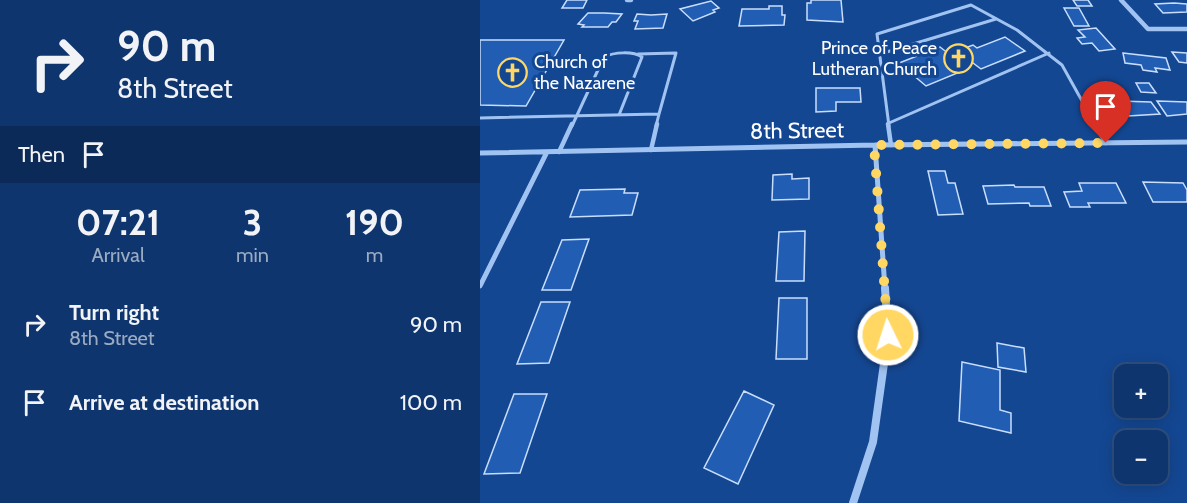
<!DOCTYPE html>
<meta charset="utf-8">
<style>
body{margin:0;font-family:Cabin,sans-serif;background:#183d73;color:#f1f3f6;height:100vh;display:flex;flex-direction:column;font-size:22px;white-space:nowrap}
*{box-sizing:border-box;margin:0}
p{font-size:20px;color:#9babc2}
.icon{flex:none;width:33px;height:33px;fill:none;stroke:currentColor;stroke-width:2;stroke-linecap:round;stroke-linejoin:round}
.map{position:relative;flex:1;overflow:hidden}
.sheet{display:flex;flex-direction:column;background:#0f356e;width:480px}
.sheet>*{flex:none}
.hud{background:#0f356e;color:#f1f3f6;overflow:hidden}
.controls{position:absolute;left:634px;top:364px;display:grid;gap:12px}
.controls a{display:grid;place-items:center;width:54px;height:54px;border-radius:12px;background:#0f356e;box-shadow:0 3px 15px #0003,0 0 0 2px #2f5081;font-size:30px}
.pin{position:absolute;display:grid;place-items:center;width:51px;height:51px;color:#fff;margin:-62px -26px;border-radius:50% 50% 50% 0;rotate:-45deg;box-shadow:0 0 6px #0007}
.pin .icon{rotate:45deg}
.me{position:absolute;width:66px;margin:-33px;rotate:356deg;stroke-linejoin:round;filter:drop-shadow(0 0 4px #0008)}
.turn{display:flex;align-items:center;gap:21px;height:126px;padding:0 18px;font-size:27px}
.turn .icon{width:78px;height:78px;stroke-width:2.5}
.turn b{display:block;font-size:42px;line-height:51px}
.then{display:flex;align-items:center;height:57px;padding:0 18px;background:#0003;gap:12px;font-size:22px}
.eta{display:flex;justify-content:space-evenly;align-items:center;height:102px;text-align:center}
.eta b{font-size:36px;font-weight:700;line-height:42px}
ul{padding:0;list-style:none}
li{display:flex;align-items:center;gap:18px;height:78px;padding:0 18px}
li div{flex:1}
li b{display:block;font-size:22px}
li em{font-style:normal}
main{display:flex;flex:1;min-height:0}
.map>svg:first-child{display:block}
.building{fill:#215db2;stroke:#c9defc;stroke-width:1.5}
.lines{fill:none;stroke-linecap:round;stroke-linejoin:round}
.service-far1{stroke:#a1c3f2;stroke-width:3}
.service{stroke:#a1c3f2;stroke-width:4.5}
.minor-far2{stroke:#a1c3f2;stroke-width:4.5}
.minor-far1{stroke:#a1c3f2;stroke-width:5}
.minor{stroke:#a1c3f2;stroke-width:8}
.route{stroke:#ffd762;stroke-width:10;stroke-dasharray:0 18}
.labels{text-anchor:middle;stroke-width:6;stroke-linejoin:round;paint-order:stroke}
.far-poi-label{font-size:18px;fill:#fff;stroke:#144792;text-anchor:end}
.street-label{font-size:22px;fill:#fff;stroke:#144792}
</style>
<main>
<section class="sheet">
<div class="hud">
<div class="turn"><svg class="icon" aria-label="right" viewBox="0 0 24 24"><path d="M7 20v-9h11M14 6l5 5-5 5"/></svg><div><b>90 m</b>8th Street</div></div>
<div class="then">Then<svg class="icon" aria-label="arrive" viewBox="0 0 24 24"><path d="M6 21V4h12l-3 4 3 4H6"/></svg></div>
</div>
<div class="eta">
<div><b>07:21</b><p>Arrival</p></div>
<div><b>3</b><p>min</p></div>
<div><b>190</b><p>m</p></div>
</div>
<ul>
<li><svg class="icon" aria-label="right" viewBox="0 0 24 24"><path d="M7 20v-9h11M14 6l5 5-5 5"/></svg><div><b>Turn right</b><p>8th Street</p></div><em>90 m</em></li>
<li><svg class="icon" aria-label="arrive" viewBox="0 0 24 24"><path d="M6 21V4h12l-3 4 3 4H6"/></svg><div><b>Arrive at destination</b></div><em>100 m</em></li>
</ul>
</section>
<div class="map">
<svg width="707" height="503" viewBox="0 0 707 503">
<rect width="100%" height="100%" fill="#144792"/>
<path class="building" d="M 87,0 L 107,0 L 103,8 L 82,8 Z
M 331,0 L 361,0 L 363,22 L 327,20 L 327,3 L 331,3 Z
M 593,0 L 608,0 L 612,6 L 597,6 Z
M 231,1 L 239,8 L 233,10 L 235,12 L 213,21 L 200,9 Z
M 694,3 L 707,4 L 707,12 L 683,13 L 675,4 Z
M 289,6 L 302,6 L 302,15 L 305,15 L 304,25 L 259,26 L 262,9 L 289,9 Z
M 584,8 L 599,8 L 609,26 L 594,26 Z
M 108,13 L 124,13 L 142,14 L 136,22 L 132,22 L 128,27 L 102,27 L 104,25 L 98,24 Z
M 157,14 L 171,15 L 187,14 L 183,28 L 155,29 L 158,21 L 154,21 Z
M 616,28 L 635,49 L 619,51 L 612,43 L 602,44 L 597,38 L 605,37 L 598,30 Z
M 525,37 L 545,51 L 501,69 L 493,63 L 484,66 L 487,69 L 446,86 L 419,63 L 460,47 L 469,54 L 493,45 L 497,48 Z
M 0,40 L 84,40 L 46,106 L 0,105 Z
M 692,52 L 707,53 L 707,63 L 699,62 Z
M 643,53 L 686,58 L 690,70 L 675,68 L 677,72 L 663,70 L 661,65 L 645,63 Z
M 656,83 L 669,83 L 676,93 L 661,92 Z
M 336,88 L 380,88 L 381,102 L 356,102 L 356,111 L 336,112 Z
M 639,101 L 671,102 L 680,114 L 648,116 Z
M 677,101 L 707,102 L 707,114 L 687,116 Z
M 448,171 L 465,171 L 468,183 L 475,183 L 483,214 L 458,215 Z
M 312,174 L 312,179 L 329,178 L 329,199 L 292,200 L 293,175 Z
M 663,182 L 703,183 L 707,190 L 707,202 L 673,202 Z
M 599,183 L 636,183 L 646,203 L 608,203 L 610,207 L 590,207 L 584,192 L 602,191 Z
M 534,185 L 535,187 L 564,187 L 571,206 L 550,206 L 549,203 L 508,204 L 503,186 Z
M 145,189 L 144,193 L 158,193 L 152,215 L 90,217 L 100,190 Z
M 325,231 L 324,281 L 296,281 L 299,232 Z
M 109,239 L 91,290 L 62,290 L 82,240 Z
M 299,298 L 327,298 L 327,359 L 296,359 Z
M 61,302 L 90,302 L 69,363 L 37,364 Z
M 517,343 L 544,348 L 546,372 L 518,367 Z
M 482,362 L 520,370 L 520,410 L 531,413 L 531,433 L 479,421 Z
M 264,391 L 294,405 L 258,484 L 224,468 Z
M 34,394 L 67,394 L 40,473 L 4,474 Z"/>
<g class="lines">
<path class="service-far1" d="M 158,54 L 196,53 L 179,114
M 400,54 L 516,19
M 0,118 L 179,114 L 176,126
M 409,123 L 569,53
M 92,126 L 124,57 C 134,52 153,51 162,57 L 139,115
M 409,126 L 397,34 L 491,5 L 537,30 L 582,65 L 616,126"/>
<path class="service" d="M 408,124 L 411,145
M 615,124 L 626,143
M 171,150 L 177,124
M 79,152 L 92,124"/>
<path class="minor-far2" d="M 147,0 L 151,0
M 641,0 L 668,29 L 707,29"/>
<path class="minor-far1" d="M 395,145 L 405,289
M 0,153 L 395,145 L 707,142
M 0,286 L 67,152"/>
<path class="minor" d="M 373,503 L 393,442 L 408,335 L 405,288"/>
</g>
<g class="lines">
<path class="route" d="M 408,335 L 394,145 L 626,143"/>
</g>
<defs>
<symbol id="church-ring" viewBox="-11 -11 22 22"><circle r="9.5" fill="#144792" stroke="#ffd762" stroke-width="1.5"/><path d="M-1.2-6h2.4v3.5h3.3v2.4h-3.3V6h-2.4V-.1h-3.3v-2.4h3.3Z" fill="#ffd762"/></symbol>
</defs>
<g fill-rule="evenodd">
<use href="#church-ring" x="462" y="42" width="33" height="33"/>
<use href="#church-ring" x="16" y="56" width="33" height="33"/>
</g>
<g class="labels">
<g class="far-poi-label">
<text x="457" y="54">Prince of Peace<tspan x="457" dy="21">Lutheran Church</tspan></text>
<text x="54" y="68" text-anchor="start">Church of<tspan x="54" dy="21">the Nazarene</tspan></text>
</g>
<g class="street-label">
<text transform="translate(317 130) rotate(-1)" y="8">8th Street</text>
</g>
</g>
</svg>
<div class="controls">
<a>+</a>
<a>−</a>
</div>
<div class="pin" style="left:626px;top:143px;background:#d93025"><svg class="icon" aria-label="arrive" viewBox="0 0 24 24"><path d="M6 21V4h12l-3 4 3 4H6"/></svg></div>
<svg class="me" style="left:408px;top:335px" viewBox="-20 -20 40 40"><circle r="17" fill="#ffd762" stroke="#fff" stroke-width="3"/><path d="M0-11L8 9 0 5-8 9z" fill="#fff"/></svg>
</div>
</main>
